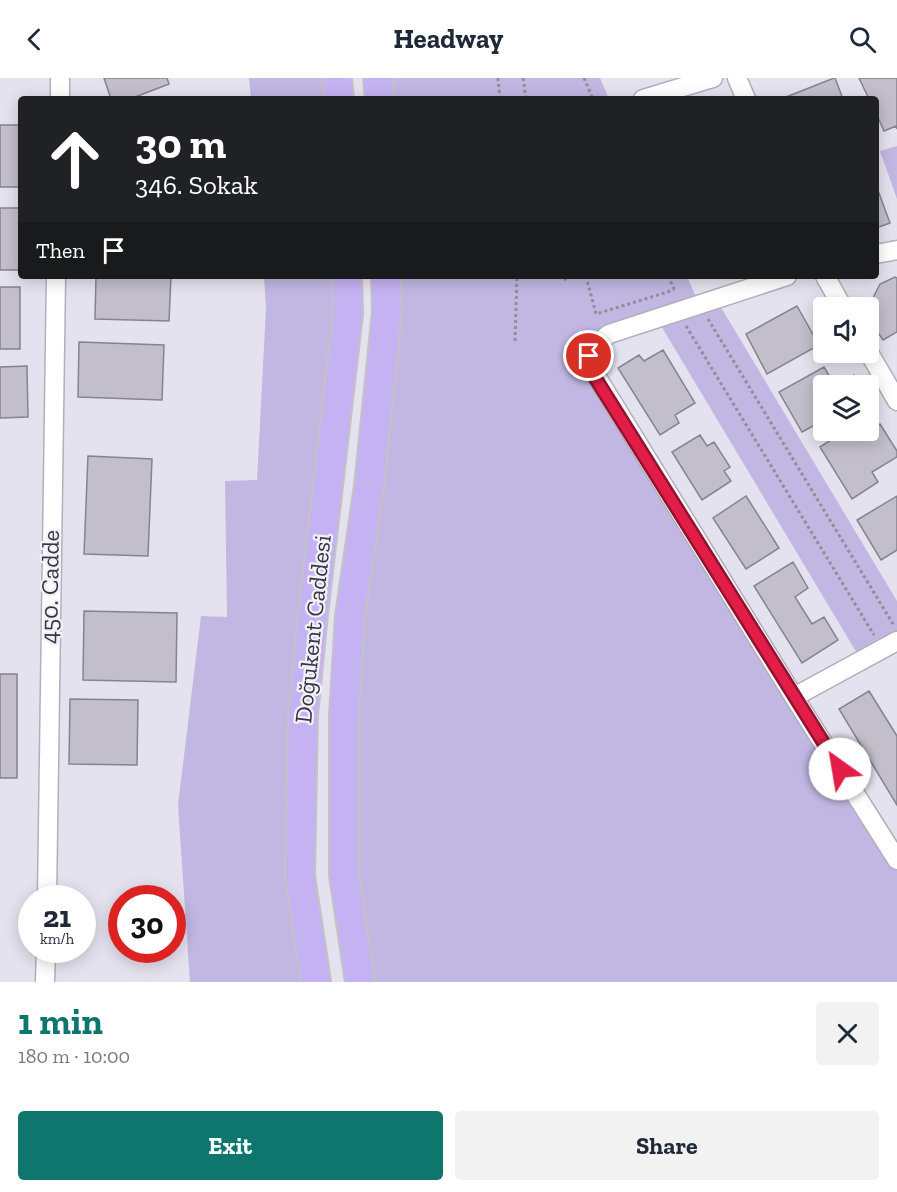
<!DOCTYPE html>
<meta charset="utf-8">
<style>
body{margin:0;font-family:"Zilla Slab",serif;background:#f2f2f3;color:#1f2937;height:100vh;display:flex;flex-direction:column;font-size:22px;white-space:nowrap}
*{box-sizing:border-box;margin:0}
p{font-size:20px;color:#747a83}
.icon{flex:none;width:33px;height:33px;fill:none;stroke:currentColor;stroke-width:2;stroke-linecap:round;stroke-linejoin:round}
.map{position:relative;height:904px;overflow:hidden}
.details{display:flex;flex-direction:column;background:#fff;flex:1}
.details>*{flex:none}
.banner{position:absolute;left:18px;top:18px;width:861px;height:183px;border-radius:6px;box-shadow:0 3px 15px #0003;background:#202124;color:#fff;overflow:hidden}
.controls{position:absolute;left:813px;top:219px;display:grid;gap:12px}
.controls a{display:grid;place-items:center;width:66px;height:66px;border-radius:6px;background:#fff;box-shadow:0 3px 15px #0003;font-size:30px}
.speed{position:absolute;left:18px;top:807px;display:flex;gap:12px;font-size:30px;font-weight:700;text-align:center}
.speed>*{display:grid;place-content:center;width:78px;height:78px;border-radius:50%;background:#fff;box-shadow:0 3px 15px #0003;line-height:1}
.speed small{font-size:15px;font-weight:400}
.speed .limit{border:9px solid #d22;background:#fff;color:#111}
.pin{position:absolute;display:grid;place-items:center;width:51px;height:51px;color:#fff;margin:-26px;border:3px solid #fff;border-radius:50%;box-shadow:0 2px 6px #0007}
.me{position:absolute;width:66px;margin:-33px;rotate:328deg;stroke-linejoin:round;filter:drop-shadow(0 0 4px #0008)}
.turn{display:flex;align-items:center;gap:21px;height:126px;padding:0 18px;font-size:27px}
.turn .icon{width:78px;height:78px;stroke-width:2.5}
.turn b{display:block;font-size:42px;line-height:51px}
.then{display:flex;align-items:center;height:57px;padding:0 18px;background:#0003;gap:12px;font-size:22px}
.round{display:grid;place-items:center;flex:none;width:63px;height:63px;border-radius:6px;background:#f2f2f3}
.overview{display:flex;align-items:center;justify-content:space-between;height:102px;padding:0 18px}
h1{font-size:36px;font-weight:800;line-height:45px;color:#0f766e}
.cta{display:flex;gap:12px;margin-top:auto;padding:12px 18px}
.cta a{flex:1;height:69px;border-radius:6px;background:#0f766e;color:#fff;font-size:24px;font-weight:800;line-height:69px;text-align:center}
.cta a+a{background:#f2f2f3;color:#1f2937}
header{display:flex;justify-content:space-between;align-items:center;height:78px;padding:0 18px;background:#fff;font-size:27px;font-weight:800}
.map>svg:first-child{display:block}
.green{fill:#c1b7e2}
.building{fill:#c2bfcb;stroke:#85838e;stroke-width:1.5}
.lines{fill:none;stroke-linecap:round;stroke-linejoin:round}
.minor-casing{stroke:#b2afbb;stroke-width:21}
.primary-casing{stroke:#c3c2c4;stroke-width:32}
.path{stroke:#908e97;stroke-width:3;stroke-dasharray:3 3;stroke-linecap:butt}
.minor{stroke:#fff;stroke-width:18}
.primary{stroke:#c5b2f3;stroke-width:28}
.route-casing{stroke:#92132f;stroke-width:15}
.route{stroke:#e11d48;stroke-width:10}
.labels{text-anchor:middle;stroke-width:4.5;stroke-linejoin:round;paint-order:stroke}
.street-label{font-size:24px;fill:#36353a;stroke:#f2f0fc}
</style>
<header><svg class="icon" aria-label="back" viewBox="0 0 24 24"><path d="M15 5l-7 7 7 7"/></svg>Headway<svg class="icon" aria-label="search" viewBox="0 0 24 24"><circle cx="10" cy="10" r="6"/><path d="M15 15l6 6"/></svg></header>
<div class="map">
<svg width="897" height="904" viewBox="0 0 897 904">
<rect width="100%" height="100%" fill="#e5e2ef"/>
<path class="green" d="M 249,0 L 337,0 L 339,21 L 251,21 Z
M 378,0 L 600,0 L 609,21 L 380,21 Z
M 897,68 L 897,121 L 880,73 Z
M 264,198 L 347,198 L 303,637 L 316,904 L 190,904 L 178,727 L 201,538 L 227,539 L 225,403 L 257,402 L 266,230 Z
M 386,198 L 687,198 L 699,226 L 716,221 L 897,523 L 897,563 L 861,582 L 657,241 L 609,256 L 589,278 L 897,787 L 897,904 L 360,904 L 344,797 Z"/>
<path class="building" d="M 104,0 L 167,0 L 169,6 L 130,21 L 111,21 Z
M 835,0 L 843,21 L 781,21 L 834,0 Z
M 859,0 L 897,0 L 897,51 L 896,48 L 884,53 L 876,35 L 876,21 L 869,21 Z
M 0,47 L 21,47 L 21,109 L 0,109 Z
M 876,107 L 890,145 L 876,150 Z
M 0,130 L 21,130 L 21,192 L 0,192 Z
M 96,198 L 171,198 L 169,243 L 95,241 Z
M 895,199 L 897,200 L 897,254 L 883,262 L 868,240 L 868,230 L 880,206 Z
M 0,209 L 20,209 L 20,271 L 0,271 Z
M 797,228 L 819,267 L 767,296 L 746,256 Z
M 79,264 L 164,267 L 162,322 L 78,319 Z
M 663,272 L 695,325 L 675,337 L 679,345 L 660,357 L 618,290 L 639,277 L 644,283 Z
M 27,288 L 28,339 L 0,340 L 0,289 Z
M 824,289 L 835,308 L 824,308 L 824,342 L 802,354 L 779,314 Z
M 854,297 L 859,308 L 836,308 Z
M 880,346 L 897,373 L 897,379 L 872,394 L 878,404 L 852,421 L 820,369 L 846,352 L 854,362 Z
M 700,357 L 707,368 L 714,364 L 730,389 L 724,393 L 731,403 L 702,422 L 672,374 Z
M 88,378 L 152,381 L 148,478 L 84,476 Z
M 746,418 L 779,470 L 746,491 L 713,440 Z
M 897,418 L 897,472 L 881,482 L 857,442 Z
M 793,484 L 808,510 L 795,519 L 812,546 L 824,539 L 838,562 L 802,585 L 754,508 Z
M 84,533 L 177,535 L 176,604 L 83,602 Z
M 0,596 L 17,596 L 17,700 L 0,700 Z
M 869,613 L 897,658 L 897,727 L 839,631 Z
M 70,621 L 138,622 L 137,687 L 69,686 Z"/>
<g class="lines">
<defs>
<path id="minor" d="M 737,0 L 746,21
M 60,21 L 60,0
M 643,21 L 713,0
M 876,176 L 897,172
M 787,198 L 609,256 L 597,266 L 589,278 L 590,288 L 794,619 L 897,782
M 825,198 L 843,230
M 868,273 L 897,323
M 794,619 L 897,563
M 47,820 L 56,198
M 45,904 L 46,872"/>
<path id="primary" d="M 337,0 L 339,21
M 378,0 L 380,21
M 316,904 L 300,798 L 303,637 L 313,536 L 348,236 L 347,198
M 360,904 L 344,797 L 344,638 L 350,538 L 369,408 L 387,234 L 386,198"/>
</defs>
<use href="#minor" class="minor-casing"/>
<use href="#primary" class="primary-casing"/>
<path class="path" d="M 498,0 L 500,21
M 523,0 L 526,21
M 584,0 L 593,21
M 561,198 L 562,202 L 576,198
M 586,198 L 596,236 L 674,212
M 668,198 L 675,213
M 708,241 L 893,546
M 686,248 L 874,557
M 515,263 L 517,198"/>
<use href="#minor" class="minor"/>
<use href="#primary" class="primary"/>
</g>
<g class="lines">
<defs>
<path id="route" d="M 589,278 L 590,288 L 594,298 L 840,691"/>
</defs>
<use href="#route" class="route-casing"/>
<use href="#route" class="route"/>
</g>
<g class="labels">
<g class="street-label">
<text transform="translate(50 509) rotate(-89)" y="8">450. Cadde</text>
<text transform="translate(313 551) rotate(-84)" y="8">Doğukent Caddesi</text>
</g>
</g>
</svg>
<div class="controls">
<a><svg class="icon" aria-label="sound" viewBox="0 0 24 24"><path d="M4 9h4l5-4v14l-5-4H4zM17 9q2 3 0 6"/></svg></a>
<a><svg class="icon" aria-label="layers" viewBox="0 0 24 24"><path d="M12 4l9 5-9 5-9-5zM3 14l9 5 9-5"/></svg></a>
</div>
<div class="speed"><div>21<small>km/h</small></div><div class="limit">30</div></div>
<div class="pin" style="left:589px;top:278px;background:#d93025"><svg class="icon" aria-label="arrive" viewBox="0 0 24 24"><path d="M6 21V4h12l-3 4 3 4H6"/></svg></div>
<svg class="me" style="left:840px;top:691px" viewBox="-20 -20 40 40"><circle r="19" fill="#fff"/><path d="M0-13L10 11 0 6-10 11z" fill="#e11d48"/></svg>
<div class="banner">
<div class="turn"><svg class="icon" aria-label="ahead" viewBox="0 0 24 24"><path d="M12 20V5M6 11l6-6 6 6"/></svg><div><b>30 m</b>346. Sokak</div></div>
<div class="then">Then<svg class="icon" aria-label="arrive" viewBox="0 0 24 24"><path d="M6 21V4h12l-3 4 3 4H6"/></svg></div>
</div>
</div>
<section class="details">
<div class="overview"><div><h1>1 min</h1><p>180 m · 10:00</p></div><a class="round"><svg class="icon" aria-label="close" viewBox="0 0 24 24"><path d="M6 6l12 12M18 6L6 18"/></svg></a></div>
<div class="cta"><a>Exit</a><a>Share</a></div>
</section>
